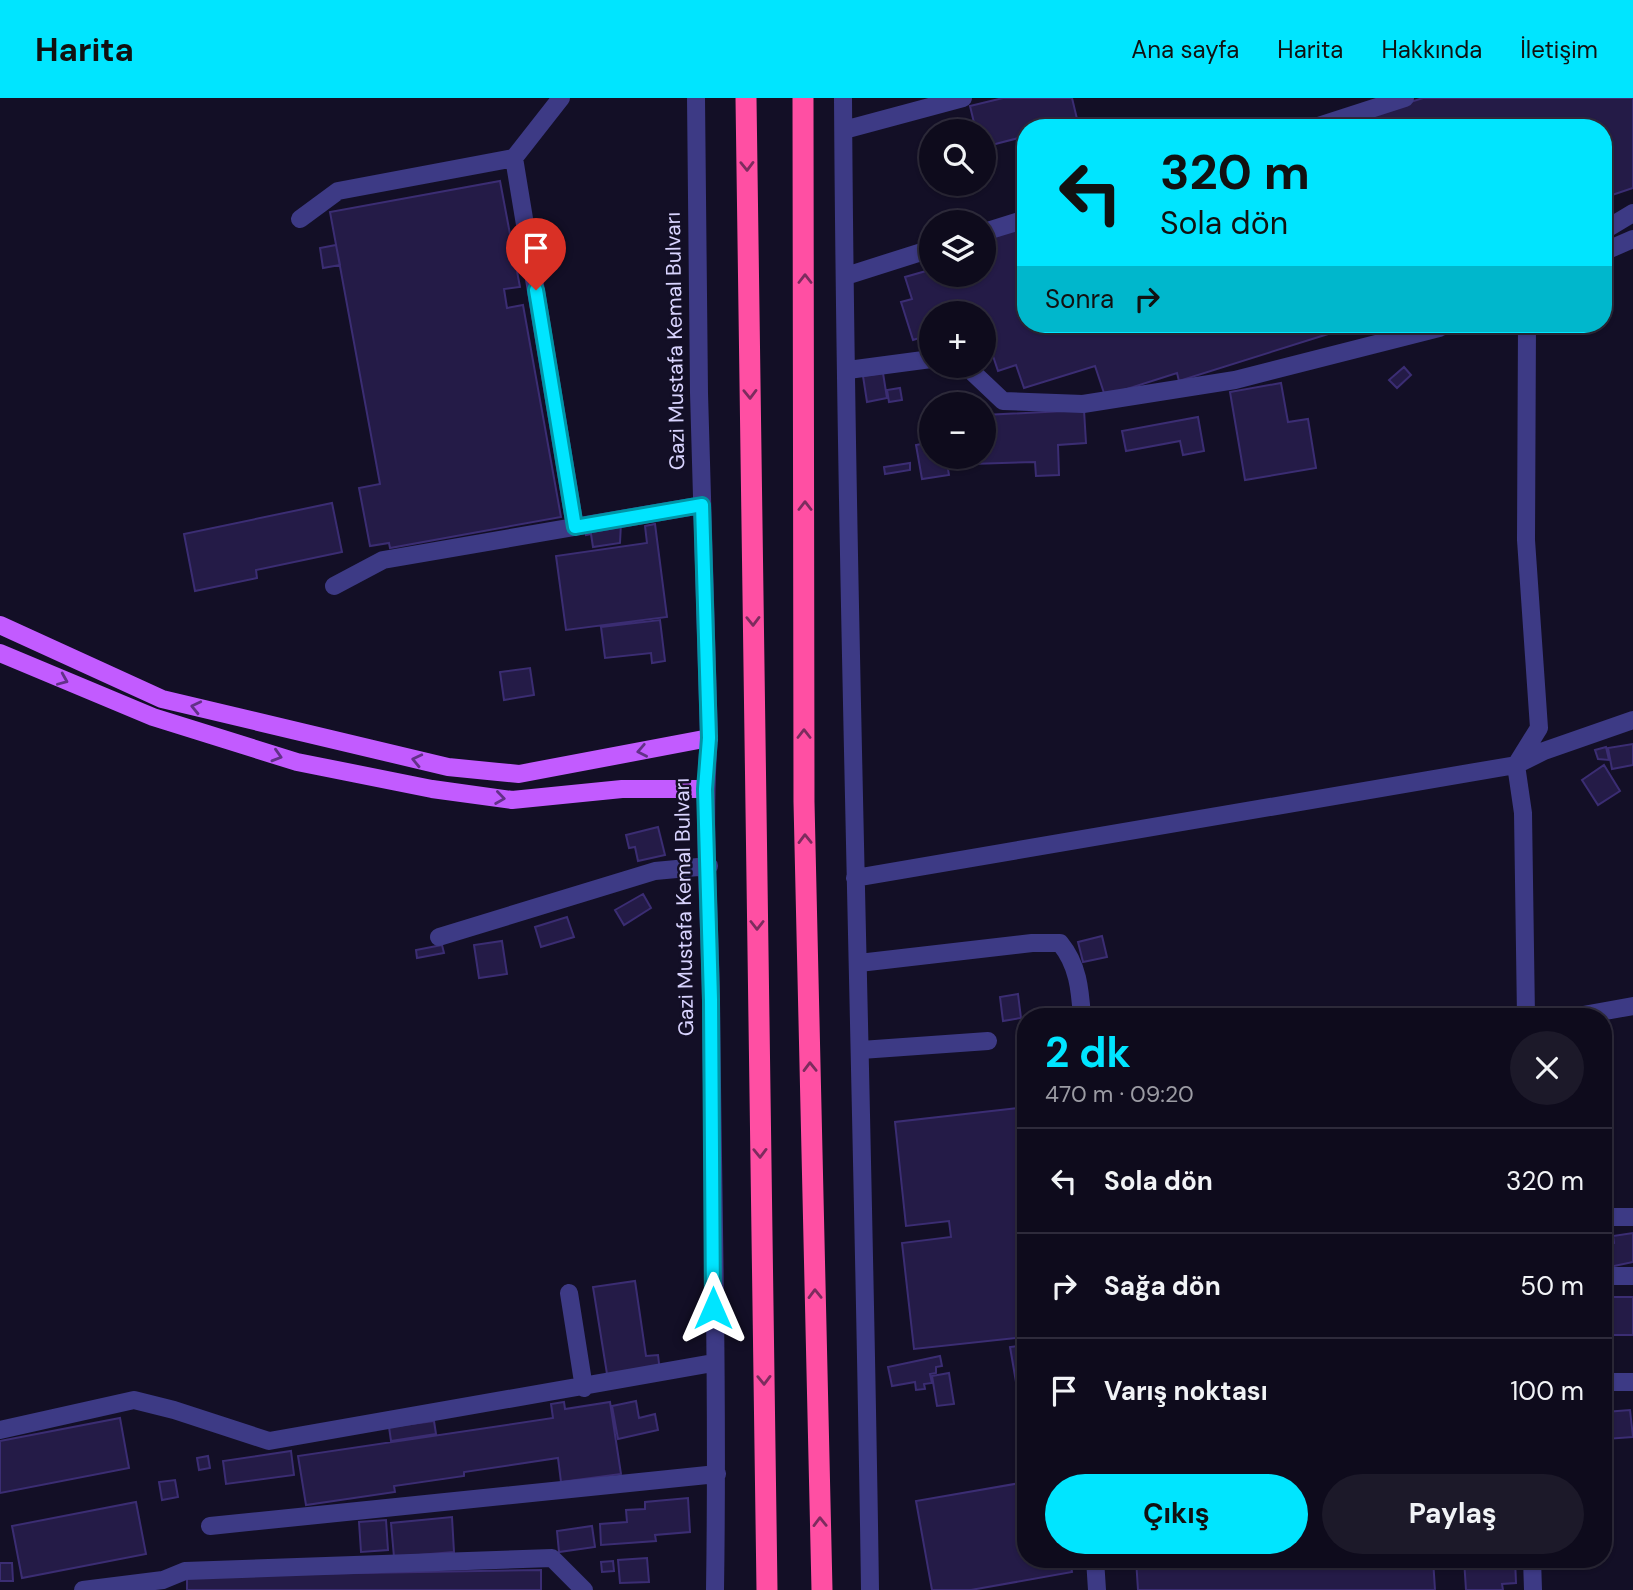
<!DOCTYPE html>
<html lang="tr">
<meta charset="utf-8">
<style>
body{margin:0;font-family:"DM Sans",sans-serif;background:#1c1929;color:#f1f3f6;height:100vh;display:flex;flex-direction:column;font-size:26px;white-space:nowrap}
*{box-sizing:border-box;margin:0}
p{font-size:23px;color:#9b9ba3}
.icon{flex:none;width:38px;height:38px;fill:none;stroke:currentColor;stroke-width:2;stroke-linecap:round;stroke-linejoin:round}
.map{position:relative;flex:1;overflow:hidden}
.side{position:absolute;left:1017px;top:910px;width:595px;height:560px;display:flex;flex-direction:column;background:#0e0b1c;border-radius:28px;box-shadow:0 2px 5px #0004,0 0 0 2px #2e2b3b}
.side>*{flex:none}
.guide{position:absolute;left:1017px;top:21px;width:595px;height:214px;border-radius:28px;box-shadow:0 2px 5px #0004,0 0 0 2px #2e2b3b;background:#00e5ff;color:#111;overflow:hidden}
.tools{position:absolute;left:919px;top:21px;display:grid;gap:14px}
.tools a{display:grid;place-items:center;width:77px;height:77px;border-radius:50%;background:#0e0b1c;box-shadow:0 2px 5px #0004,0 0 0 2px #2e2b3b;font-size:35px}
.pin{position:absolute;display:grid;place-items:center;width:60px;height:60px;color:#fff;margin:-72px -30px;border-radius:50% 50% 50% 0;rotate:-45deg;box-shadow:0 0 7px #0007}
.pin .icon{rotate:45deg}
.me{position:absolute;width:77px;margin:-38px;rotate:0deg;stroke-linejoin:round;filter:drop-shadow(0 0 5px #0008)}
.turn{display:flex;align-items:center;gap:24px;height:147px;padding:0 28px;font-size:32px}
.turn .icon{width:91px;height:91px;stroke-width:2.5}
.turn b{display:block;font-size:49px;line-height:60px}
.then{display:flex;align-items:center;height:66px;padding:0 28px;background:#0003;gap:14px;font-size:26px}
.round{display:grid;place-items:center;flex:none;width:74px;height:74px;border-radius:37px;background:#1c1929}
.headline{display:flex;align-items:center;justify-content:space-between;height:119px;padding:0 28px}
h1{font-size:42px;font-weight:700;line-height:52px;color:#00e5ff}
.primary-button{display:flex;gap:14px;margin-top:auto;padding:14px 28px}
.primary-button a{flex:1;height:80px;border-radius:42px;background:#00e5ff;color:#111;font-size:28px;font-weight:700;line-height:80px;text-align:center}
.primary-button a+a{background:#1c1929;color:#f1f3f6}
ul{padding:0;list-style:none}
li{display:flex;align-items:center;gap:21px;height:105px;padding:0 28px;border-top:2px solid #2e2b3b}
li div{flex:1}
li b{display:block;font-size:26px}
li em{font-style:normal}
header{display:flex;align-items:center;gap:42px;box-sizing:border-box;height:98px;padding:0 35px;background:#00e5ff;color:#111}
header strong{font-size:33px}
nav{display:flex;gap:38px;margin-inline-start:auto;font-size:24px}
.map>svg:first-child{display:block}
.building{fill:#241b47;stroke:#3b2d73;stroke-width:2}
.lines{fill:none;stroke-linecap:round;stroke-linejoin:round}
.minor{stroke:#3d3a85;stroke-width:18}
.major{stroke:#c25bff;stroke-width:18}
.highway{stroke:#ff4fa3;stroke-width:21}
.oneway{stroke:#7d2c5e}
.oneway2{stroke:#623188}
.route-casing{stroke:#0095a6;stroke-width:18}
.route{stroke:#00e5ff;stroke-width:12}
.labels{text-anchor:middle;stroke-width:5;stroke-linejoin:round;paint-order:stroke}
.street-label{font-size:21px;fill:#d9d4ff;stroke:#130f26}
</style>
<header>
<strong>Harita</strong>
<nav><a>Ana sayfa</a><a>Harita</a><a>Hakkında</a><a>İletişim</a></nav>
</header>
<div class="map">
<svg width="1633" height="1492" viewBox="0 0 1633 1492">
<rect width="100%" height="100%" fill="#130f26"/>
<path class="building" d="M 1003,0 L 1072,0 L 1078,25 L 1061,30 L 1026,30 L 1026,38 L 984,49 L 984,33 L 976,33 L 970,8 Z
M 1423,0 L 1633,0 L 1633,90 L 1603,100 L 1603,30 L 1328,30 Z
M 500,83 L 520,189 L 504,191 L 507,210 L 523,207 L 561,419 L 390,450 L 389,445 L 370,448 L 359,390 L 380,386 L 330,114 Z
M 1026,124 L 1026,226 L 1342,226 L 1344,231 L 1179,283 L 1177,275 L 1105,298 L 1095,268 L 1024,290 L 1016,267 L 998,273 L 989,246 L 984,248 L 984,215 L 931,215 L 931,248 L 926,238 L 913,242 L 901,204 L 912,201 L 905,179 L 926,173 L 921,157 L 931,154 L 931,177 L 984,177 L 984,138 Z
M 336,147 L 340,167 L 323,170 L 320,150 Z
M 1404,269 L 1411,277 L 1397,290 L 1389,282 Z
M 883,275 L 887,300 L 867,304 L 863,278 Z
M 1281,285 L 1288,324 L 1308,321 L 1316,370 L 1245,382 L 1230,294 Z
M 900,290 L 902,302 L 889,304 L 887,292 Z
M 1084,312 L 1086,345 L 1058,347 L 1059,377 L 1036,378 L 1035,364 L 971,366 L 970,359 L 984,359 L 984,317 Z
M 1198,319 L 1204,353 L 1183,357 L 1180,343 L 1126,353 L 1122,333 Z
M 931,344 L 931,359 L 946,359 L 949,377 L 922,381 L 916,347 Z
M 910,365 L 910,372 L 885,376 L 884,369 Z
M 332,405 L 342,454 L 256,472 L 257,480 L 195,493 L 184,436 Z
M 621,425 L 620,445 L 593,449 L 591,436 L 586,437 L 585,431 Z
M 655,426 L 667,519 L 566,532 L 556,458 L 647,445 L 645,428 Z
M 660,522 L 665,563 L 652,565 L 651,555 L 605,560 L 601,529 Z
M 530,570 L 534,597 L 504,602 L 500,574 Z
M 1633,646 L 1633,667 L 1612,671 L 1608,650 Z
M 1606,649 L 1609,662 L 1598,661 L 1595,652 Z
M 1604,667 L 1620,693 L 1598,707 L 1582,682 Z
M 658,729 L 665,757 L 638,763 L 635,749 L 629,750 L 626,737 Z
M 643,796 L 651,810 L 624,827 L 615,812 Z
M 567,819 L 574,839 L 541,849 L 535,829 Z
M 1102,838 L 1107,859 L 1083,864 L 1078,844 Z
M 502,843 L 507,876 L 479,880 L 474,847 Z
M 442,847 L 444,855 L 417,860 L 416,852 Z
M 1018,896 L 1021,920 L 1003,923 L 1000,899 Z
M 1486,910 L 1486,919 L 1369,919 Z
M 1137,912 L 1158,912 L 1158,919 L 1137,919 Z
M 1189,915 L 1189,919 L 1166,919 L 1165,916 Z
M 1026,1009 L 1026,1239 L 914,1251 L 902,1145 L 951,1139 L 949,1123 L 906,1128 L 895,1024 Z
M 1633,1135 L 1633,1164 L 1614,1168 L 1615,1172 L 1603,1174 L 1603,1147 L 1614,1145 L 1613,1138 Z
M 635,1183 L 646,1258 L 658,1257 L 660,1274 L 608,1282 L 593,1189 Z
M 1605,1199 L 1633,1199 L 1633,1237 L 1605,1237 Z
M 1026,1247 L 1026,1342 L 1010,1249 Z
M 940,1258 L 942,1268 L 936,1269 L 936,1275 L 930,1276 L 932,1285 L 924,1286 L 925,1291 L 916,1292 L 915,1284 L 892,1288 L 888,1269 Z
M 949,1275 L 954,1306 L 937,1308 L 932,1278 Z
M 636,1303 L 639,1320 L 655,1316 L 658,1332 L 618,1341 L 612,1308 Z
M 564,1304 L 565,1311 L 610,1304 L 621,1376 L 561,1384 L 558,1360 L 464,1374 L 464,1378 L 394,1388 L 395,1394 L 306,1407 L 298,1358 L 553,1320 L 551,1306 Z
M 1630,1312 L 1633,1339 L 1606,1341 L 1605,1314 Z
M 120,1320 L 129,1370 L 0,1395 L 0,1343 Z
M 434,1323 L 436,1336 L 391,1343 L 389,1329 Z
M 291,1353 L 294,1377 L 226,1386 L 223,1363 Z
M 208,1358 L 210,1370 L 199,1372 L 197,1360 Z
M 175,1382 L 178,1399 L 162,1402 L 159,1384 Z
M 1026,1384 L 1026,1461 L 1070,1461 L 1072,1474 L 971,1492 L 932,1492 L 916,1403 Z
M 688,1400 L 690,1434 L 655,1437 L 656,1443 L 601,1447 L 600,1426 L 627,1424 L 626,1412 L 645,1411 L 645,1404 Z
M 136,1404 L 146,1456 L 22,1480 L 12,1428 Z
M 452,1419 L 454,1454 L 394,1459 L 391,1425 Z
M 386,1422 L 388,1452 L 361,1454 L 359,1424 Z
M 592,1428 L 595,1449 L 559,1454 L 557,1433 Z
M 647,1460 L 649,1484 L 620,1485 L 618,1462 Z
M 1136,1461 L 1433,1461 L 1435,1492 L 1138,1492 Z
M 1464,1461 L 1515,1461 L 1516,1485 L 1502,1486 L 1503,1492 L 1466,1492 Z
M 613,1463 L 614,1473 L 602,1474 L 601,1464 Z
M 0,1465 L 12,1465 L 13,1483 L 0,1483 Z
M 541,1472 L 541,1492 L 187,1492 L 187,1478 Z"/>
<g class="lines">
<path class="minor" d="M 561,0 L 514,60 L 575,429
M 696,0 L 699,295 L 709,640 C 702,728 710,817 711,905 C 713,1100 718,1296 715,1492
M 843,0 C 846,497 863,995 870,1492
M 1312,30 L 1405,0
M 844,32 L 963,0
M 300,121 L 338,93 L 514,60
M 1603,133 L 1633,115
M 984,134 L 1026,121
M 1603,154 L 1633,141
M 846,178 L 931,151
M 966,268 L 1003,303 L 1083,306 L 1235,282 L 1439,230 L 1447,226
M 848,272 L 931,261
M 334,488 L 383,462 L 702,407
M 855,780 L 1516,667 L 1544,653 L 1633,622
M 439,839 L 655,773 L 709,768
M 859,865 L 1032,845 L 1060,845 C 1078,867 1080,891 1082,919
M 1526,919 L 1523,715 L 1516,667 L 1539,630 L 1526,442 L 1527,226
M 1572,919 L 1633,908
M 861,952 L 988,943
M 1603,1119 L 1633,1119
M 1603,1178 L 1633,1178
M 569,1195 L 584,1290
M 1603,1284 L 1633,1284
M 0,1332 L 134,1302 L 174,1312 L 269,1343 L 713,1265
M 210,1428 L 717,1376
M 1095,1461 L 1097,1492
M 1532,1461 L 1533,1492
M 83,1492 L 163,1482 L 185,1473 L 552,1460 L 584,1492"/>
<path class="major" d="M 0,527 L 162,601 L 448,669 L 519,676 L 709,640
M 0,555 L 153,619 L 297,664 L 432,691 L 512,702 L 622,691 L 705,691"/>
<path class="highway" d="M 746,0 L 767,1492
M 803,0 L 804,704 L 822,1492"/>
</g>
<defs><path id="oneway-chevron" d="M-2-3.5L2.5 0L-2 3.5" fill="none" stroke-width="1.6" stroke-linecap="round" stroke-linejoin="round" transform="scale(1.75)"/></defs>
<g class="oneway">
<use href="#oneway-chevron" transform="translate(747 68) rotate(89)"/>
<use href="#oneway-chevron" transform="translate(805 181) rotate(-90)"/>
<use href="#oneway-chevron" transform="translate(750 296) rotate(89)"/>
<use href="#oneway-chevron" transform="translate(805 408) rotate(-90)"/>
<use href="#oneway-chevron" transform="translate(753 523) rotate(89)"/>
<use href="#oneway-chevron" transform="translate(804 636) rotate(-90)"/>
<use href="#oneway-chevron" transform="translate(805 741) rotate(-91)"/>
<use href="#oneway-chevron" transform="translate(757 827) rotate(90)"/>
<use href="#oneway-chevron" transform="translate(810 969) rotate(-91)"/>
<use href="#oneway-chevron" transform="translate(760 1055) rotate(89)"/>
<use href="#oneway-chevron" transform="translate(815 1196) rotate(-91)"/>
<use href="#oneway-chevron" transform="translate(764 1282) rotate(89)"/>
<use href="#oneway-chevron" transform="translate(820 1424) rotate(-91)"/>
</g>
<g class="oneway2">
<use href="#oneway-chevron" transform="translate(63 582) rotate(23)"/>
<use href="#oneway-chevron" transform="translate(196 609) rotate(-167)"/>
<use href="#oneway-chevron" transform="translate(642 653) rotate(169)"/>
<use href="#oneway-chevron" transform="translate(277 658) rotate(17)"/>
<use href="#oneway-chevron" transform="translate(417 662) rotate(-167)"/>
<use href="#oneway-chevron" transform="translate(500 700) rotate(8)"/>
</g>
<g class="lines">
<defs>
<path id="route" d="M 536,192 L 575,429 L 702,407 L 709,640 L 705,691 L 711,902 L 713,1210"/>
</defs>
<use href="#route" class="route-casing"/>
<use href="#route" class="route"/>
</g>
<g class="labels">
<g class="street-label">
<text transform="translate(675 243) rotate(-91)" y="7">Gazi Mustafa Kemal Bulvarı</text>
<text transform="translate(684 809) rotate(-91)" y="7">Gazi Mustafa Kemal Bulvarı</text>
</g>
</g>
</svg>
<div class="tools">
<a><svg class="icon" aria-label="search" viewBox="0 0 24 24"><circle cx="10" cy="10" r="6"/><path d="M15 15l6 6"/></svg></a>
<a><svg class="icon" aria-label="layers" viewBox="0 0 24 24"><path d="M12 4l9 5-9 5-9-5zM3 14l9 5 9-5"/></svg></a>
<a>+</a>
<a>−</a>
</div>
<div class="pin" style="left:536px;top:192px;background:#d93025"><svg class="icon" aria-label="arrive" viewBox="0 0 24 24"><path d="M6 21V4h12l-3 4 3 4H6"/></svg></div>
<svg class="me" style="left:713px;top:1210px" viewBox="-20 -20 40 40"><path d="M0-17L14 15 0 8-14 15z" fill="#00e5ff" stroke="#fff" stroke-width="4"/></svg>
<div class="guide">
<div class="turn"><svg class="icon" aria-label="left" viewBox="0 0 24 24"><path d="M17 20v-9H6M10 6l-5 5 5 5"/></svg><div><b>320 m</b>Sola dön</div></div>
<div class="then">Sonra<svg class="icon" aria-label="right" viewBox="0 0 24 24"><path d="M7 20v-9h11M14 6l5 5-5 5"/></svg></div>
</div>
<section class="side">
<div class="headline"><div><h1>2 dk</h1><p>470 m · 09:20</p></div><a class="round"><svg class="icon" aria-label="close" viewBox="0 0 24 24"><path d="M6 6l12 12M18 6L6 18"/></svg></a></div>
<ul>
<li><svg class="icon" aria-label="left" viewBox="0 0 24 24"><path d="M17 20v-9H6M10 6l-5 5 5 5"/></svg><div><b>Sola dön</b></div><em>320 m</em></li>
<li><svg class="icon" aria-label="right" viewBox="0 0 24 24"><path d="M7 20v-9h11M14 6l5 5-5 5"/></svg><div><b>Sağa dön</b></div><em>50 m</em></li>
<li><svg class="icon" aria-label="arrive" viewBox="0 0 24 24"><path d="M6 21V4h12l-3 4 3 4H6"/></svg><div><b>Varış noktası</b></div><em>100 m</em></li>
</ul>
<div class="primary-button"><a>Çıkış</a><a>Paylaş</a></div>
</section>
</div>
